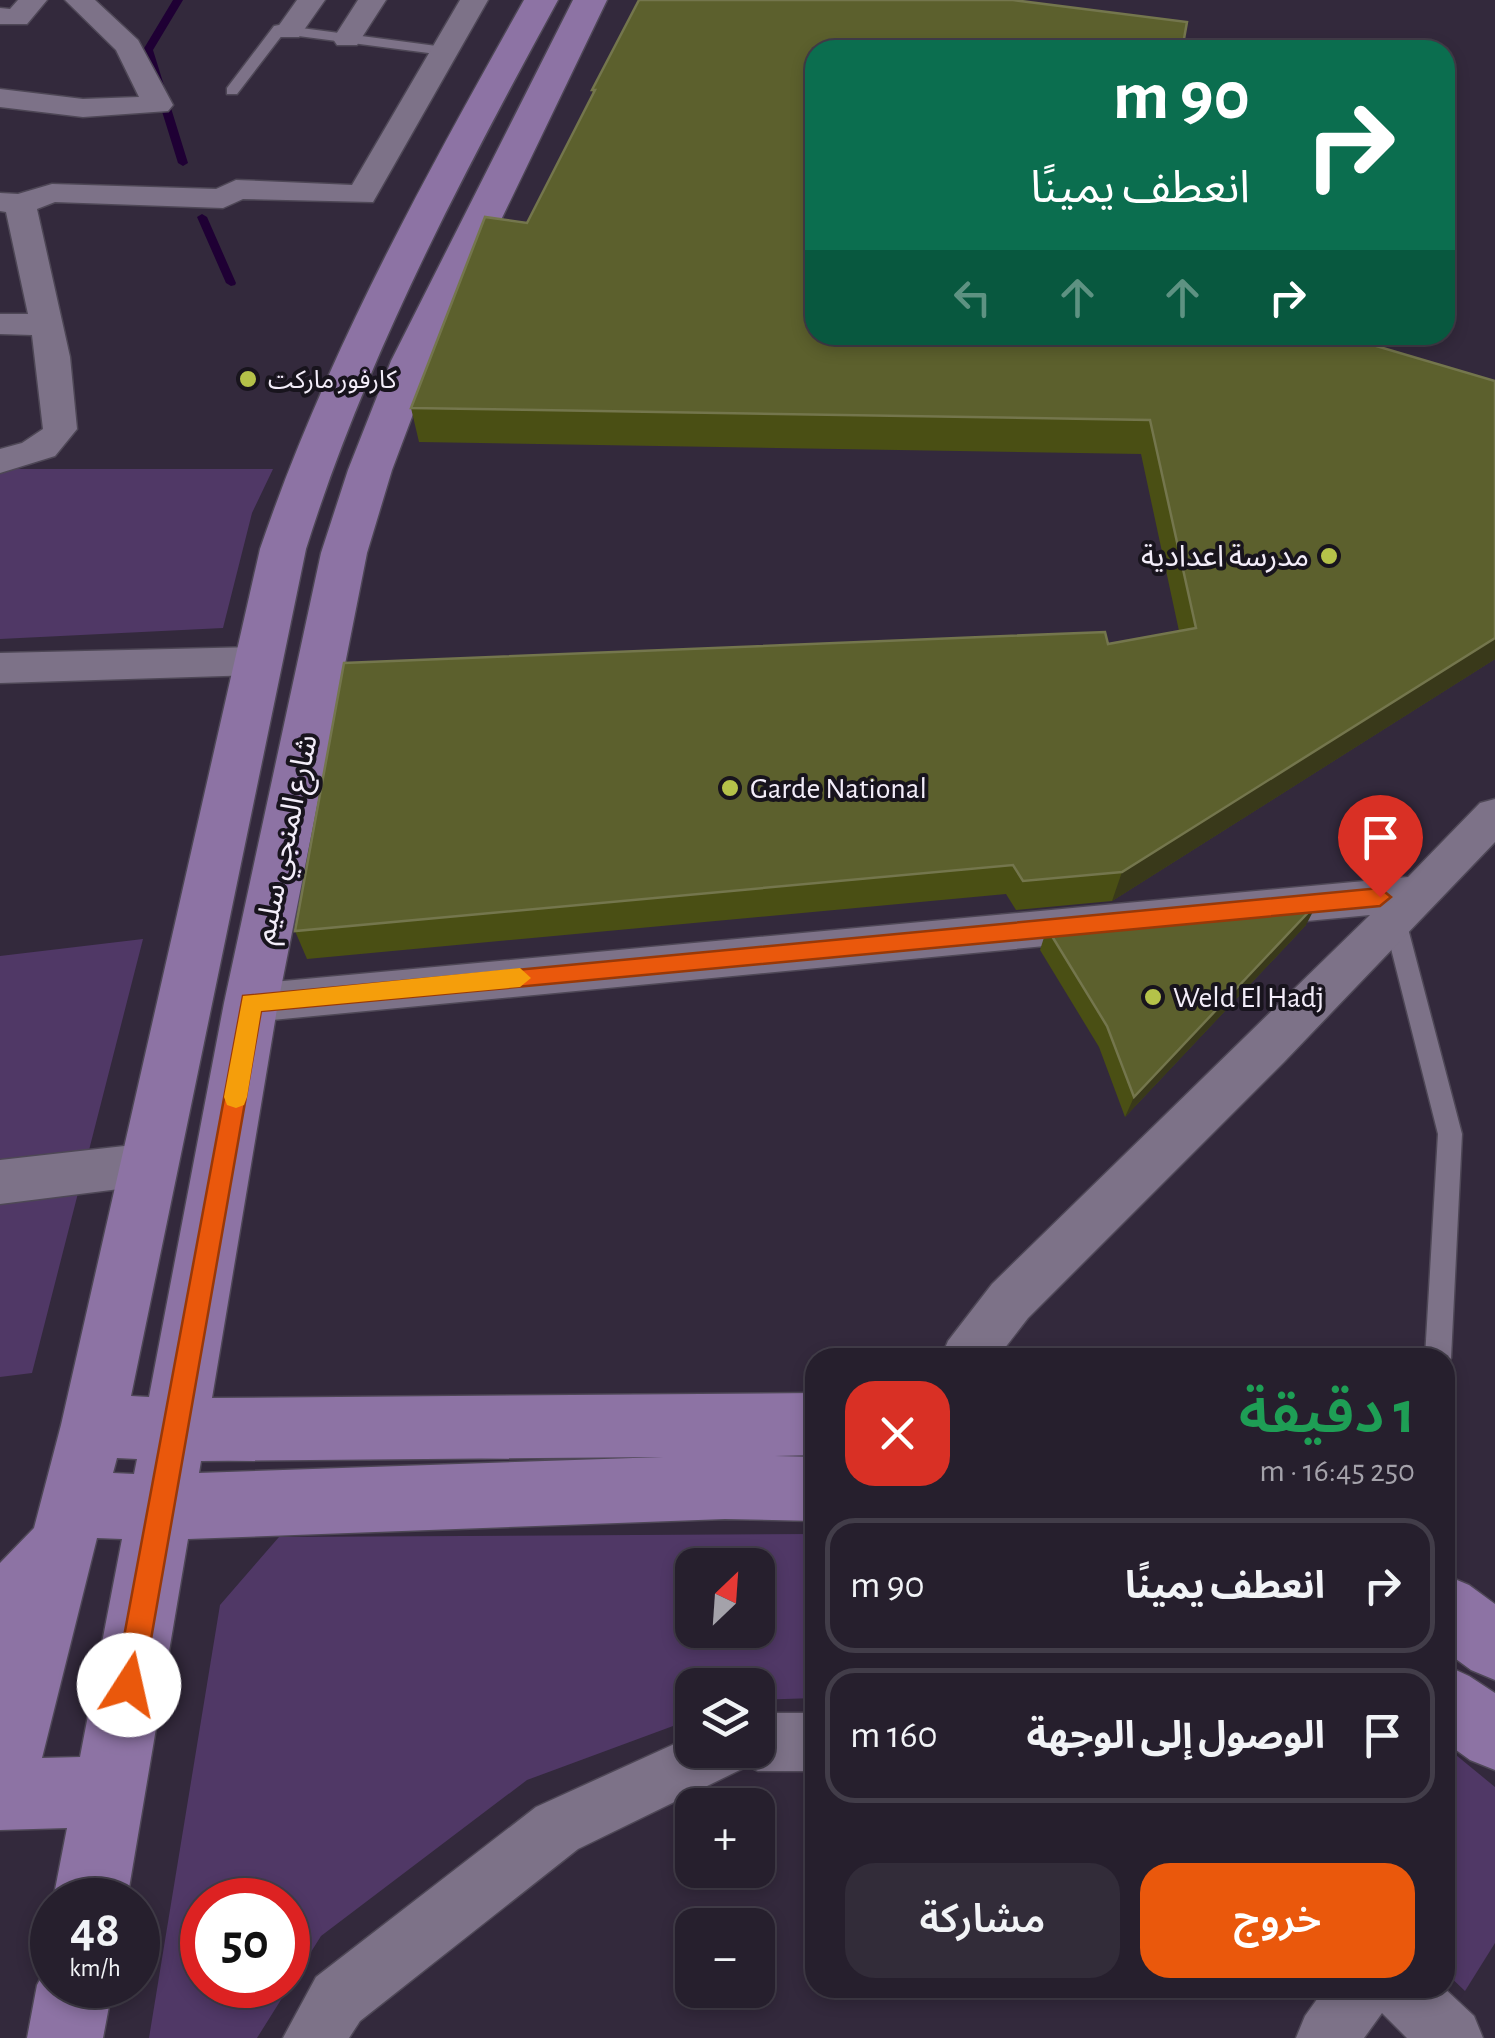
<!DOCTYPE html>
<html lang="ar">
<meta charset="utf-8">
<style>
body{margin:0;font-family:"Alegreya Sans","Noto Sans Arabic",sans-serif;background:#322c39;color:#f1f3f6;direction:rtl;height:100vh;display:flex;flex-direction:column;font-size:38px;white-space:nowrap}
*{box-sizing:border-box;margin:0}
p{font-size:32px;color:#a4a2aa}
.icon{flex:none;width:55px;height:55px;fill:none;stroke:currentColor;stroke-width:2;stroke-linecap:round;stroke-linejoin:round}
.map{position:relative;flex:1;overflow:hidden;direction:ltr}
.details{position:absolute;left:805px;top:1348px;width:650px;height:650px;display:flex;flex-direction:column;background:#261f2d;border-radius:30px;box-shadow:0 5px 15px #0003,0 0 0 2px #423d49;direction:rtl}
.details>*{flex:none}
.hud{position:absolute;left:805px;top:40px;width:650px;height:305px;border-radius:30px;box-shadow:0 5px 15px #0003,0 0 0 2px #423d49;direction:rtl;background:#0b6e4f;color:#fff;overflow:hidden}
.needle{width:65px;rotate:25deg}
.fabs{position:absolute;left:675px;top:1548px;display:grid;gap:20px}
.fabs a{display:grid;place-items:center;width:100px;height:100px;border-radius:20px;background:#261f2d;box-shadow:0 5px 15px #0003,0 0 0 2px #423d49;font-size:50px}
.speed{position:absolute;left:30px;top:1878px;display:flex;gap:20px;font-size:50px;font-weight:700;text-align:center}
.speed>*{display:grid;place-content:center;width:130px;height:130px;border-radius:50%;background:#261f2d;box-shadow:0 5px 15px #0003,0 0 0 2px #423d49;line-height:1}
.speed small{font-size:25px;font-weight:400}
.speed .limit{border:15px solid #d22;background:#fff;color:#111}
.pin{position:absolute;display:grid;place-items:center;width:85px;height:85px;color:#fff;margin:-102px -42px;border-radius:50% 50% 50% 0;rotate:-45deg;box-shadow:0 0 10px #0007}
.pin .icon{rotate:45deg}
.me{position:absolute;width:110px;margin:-55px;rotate:10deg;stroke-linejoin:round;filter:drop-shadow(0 0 8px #0008)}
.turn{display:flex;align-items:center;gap:35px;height:210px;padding:0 40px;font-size:45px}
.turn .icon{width:130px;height:130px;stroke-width:2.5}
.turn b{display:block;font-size:70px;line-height:85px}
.lanes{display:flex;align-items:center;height:95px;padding:0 40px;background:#0003;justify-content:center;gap:50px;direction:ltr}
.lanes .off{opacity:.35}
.round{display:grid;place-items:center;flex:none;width:105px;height:105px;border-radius:30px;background:#322c39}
.summary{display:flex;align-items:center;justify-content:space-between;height:170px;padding:0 40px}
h1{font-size:60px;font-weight:600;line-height:75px;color:#1e9e55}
.action{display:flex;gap:20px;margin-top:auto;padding:20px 40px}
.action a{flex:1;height:115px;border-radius:30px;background:#ea580c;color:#fff;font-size:40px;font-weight:600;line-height:115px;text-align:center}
.action a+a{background:#322c39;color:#f1f3f6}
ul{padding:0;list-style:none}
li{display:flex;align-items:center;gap:30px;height:135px;margin:0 20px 15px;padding:0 20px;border:5px solid #423d49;border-radius:30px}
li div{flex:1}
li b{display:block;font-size:38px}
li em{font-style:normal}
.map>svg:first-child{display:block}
.green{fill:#503866;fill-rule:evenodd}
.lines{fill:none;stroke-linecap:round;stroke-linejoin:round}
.stream{fill:#1f0034;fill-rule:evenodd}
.lane-casing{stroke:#4e4756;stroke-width:3}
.street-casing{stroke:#4e4756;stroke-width:3}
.secondary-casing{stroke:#4e4756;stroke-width:3}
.lane{fill:#7d7288;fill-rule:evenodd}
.street{fill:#7d7288;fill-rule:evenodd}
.secondary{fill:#8d73a4;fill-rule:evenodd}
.wall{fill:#4a4f14}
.shaded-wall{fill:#39391a}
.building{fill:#5c602d;stroke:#74764d;stroke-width:2.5}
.route{fill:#ea580c;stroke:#983908;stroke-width:2.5}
.slow{fill:#f59e0b}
.poi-dot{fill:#b5c249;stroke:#18141d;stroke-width:4}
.labels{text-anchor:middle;stroke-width:8;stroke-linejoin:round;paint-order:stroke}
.far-poi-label{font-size:25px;fill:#f3edf9;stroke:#18141d;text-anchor:start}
.poi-label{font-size:30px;fill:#f3edf9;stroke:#18141d;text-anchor:start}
.street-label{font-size:30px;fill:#f3edf9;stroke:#18141d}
</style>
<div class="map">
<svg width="1495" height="2038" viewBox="0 0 1495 2038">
<rect width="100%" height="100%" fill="#33293c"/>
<path class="green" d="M 0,469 L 273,469 L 252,513 L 223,628 L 0,639 Z
M 143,939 L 32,1373 L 0,1377 L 0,956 Z
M 815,1534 L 815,1698 L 758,1700 L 758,1685 L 692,1685 L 692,1719 L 527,1780 L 321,1936 L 257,2038 L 149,2038 L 220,1605 L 279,1537 ZM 692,1565 L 758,1565 L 758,1630 L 692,1630 ZM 202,1900 L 288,1900 L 288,1985 L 202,1985 Z
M 1445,1746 L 1495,1787 L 1495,1943 L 1465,1991 L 1445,1972 Z"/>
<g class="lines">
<path class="stream" d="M 173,0 L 183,0 L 153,50 L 188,163 L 183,166 L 178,163 L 143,50 Z
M 202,214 L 207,217 L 236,283 L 235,285 L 231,286 L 226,283 L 197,217 Z"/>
<defs>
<path id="lane" d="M 279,25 L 444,47 L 451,51 L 444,55 L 283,34 L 237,94 L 227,94 L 227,88 L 274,26 Z
M 1394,908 L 1402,911 L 1405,917 L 1462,1134 L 1451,1358 L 1445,1367 L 1445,1358 L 1425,1358 L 1438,1134 L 1383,917 L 1386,911 Z"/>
<path id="street" d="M 18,0 L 47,0 L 27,24 L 0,24 L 0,8 L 10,9 Z
M 65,0 L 95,0 L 138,40 L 173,105 L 168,111 L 83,117 L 0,107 L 0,89 L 83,99 L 139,97 L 116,50 Z
M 297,0 L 325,0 L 299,37 L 279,37 L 275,31 Z
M 358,0 L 386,0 L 357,45 L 337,45 L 333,39 Z
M 460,0 L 488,0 L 373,202 L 243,199 L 223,208 L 55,202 L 37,209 L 70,357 L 77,429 L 55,456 L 0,473 L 0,449 L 22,443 L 43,429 L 32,335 L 0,334 L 0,314 L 28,314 L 6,212 L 0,211 L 0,193 L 18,194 L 52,184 L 216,189 L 236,180 L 352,185 Z
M 259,647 L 273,651 L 278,661 L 273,671 L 259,675 L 0,683 L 0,653 Z
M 1495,799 L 1495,842 L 1285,1061 L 1028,1318 L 997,1358 L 941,1358 L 948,1341 L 992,1284 L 1370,915 L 251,1022 L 235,1016 L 229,1003 L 235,990 L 251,984 L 1408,877 L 1480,803 Z
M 151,1143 L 168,1149 L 175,1164 L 168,1179 L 151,1185 L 0,1204 L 0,1160 Z
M 758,1713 L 815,1713 L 815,1771 L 758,1771 L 748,1766 L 578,1849 L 360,2021 L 349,2038 L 283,2038 L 316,1977 L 536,1807 L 692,1736 L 692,1750 L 758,1750 Z
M 1325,1988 L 1444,1988 L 1474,2016 L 1483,2038 L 1407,2038 L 1382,2013 L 1364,2038 L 1296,2038 L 1305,2016 Z"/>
<path id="secondary" d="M 524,0 L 558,0 C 461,178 367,355 306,549 L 131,1396 L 149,1397 L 224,1003 L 321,553 L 348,470 L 391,361 L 573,0 L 607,0 L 433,361 L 392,470 L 367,553 L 278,1003 L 212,1398 L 815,1393 L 815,1455 L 775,1456 L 815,1457 L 815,1521 L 725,1519 L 188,1539 L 127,1900 L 53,1900 L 67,1828 L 0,1830 L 0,1563 L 34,1528 L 61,1425 L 260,549 C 326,355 424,178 524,0 ZM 663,1457 L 199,1473 L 201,1461 ZM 117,1458 L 137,1459 L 134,1474 L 113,1473 ZM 97,1538 L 122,1539 L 80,1757 L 42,1758 Z
M 1445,1575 L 1469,1585 L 1495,1604 L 1495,1680 L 1471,1670 L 1445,1651 Z
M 1445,1665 L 1469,1676 L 1495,1693 L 1495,1770 L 1470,1760 L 1445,1742 Z
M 52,1957 L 52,1985 L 113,1985 L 103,2038 L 27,2038 L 37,1985 Z"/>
</defs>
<use href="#lane" class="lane-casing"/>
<use href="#street" class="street-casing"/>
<use href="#secondary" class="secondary-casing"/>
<use href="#lane" class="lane"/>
<use href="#street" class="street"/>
<use href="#secondary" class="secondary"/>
</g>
<path class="wall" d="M 815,50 L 815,335 L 1495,381 L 1495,659 L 1112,901 L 1016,910 L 1006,894 L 307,959 L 295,931 L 1108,644 L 1179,631 L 1141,454 L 419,442 L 411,408 L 527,223 L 593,95 L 592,90 Z
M 1306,925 L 1125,1117 L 1099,1047 L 1040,950 L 1047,928 Z"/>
<path class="shaded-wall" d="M 1495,638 L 1495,659 L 1112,901 L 1122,872 Z
M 1318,902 L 1306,925 L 1125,1117 L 1134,1097 Z"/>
<path class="building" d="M 639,0 L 1013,0 L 1187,22 L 1182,50 L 815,50 L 815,335 L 1339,335 L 1495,381 L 1495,638 L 1122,872 L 1023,881 L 1013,865 L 295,931 L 344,663 L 1105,632 L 1108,644 L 1196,628 L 1150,420 L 411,408 L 485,217 L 527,223 L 595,90 L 592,90 Z
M 1318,902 L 1134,1097 L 1107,1026 L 1047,928 Z"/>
<path class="route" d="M 1380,888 L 1391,897 L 1380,906 L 261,1011 L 143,1685 L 139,1695 L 129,1699 L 119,1695 L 115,1685 L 243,996 Z"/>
<path class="slow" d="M 520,968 L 531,978 L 520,987 L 261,1011 L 247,1097 L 244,1105 L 236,1108 L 227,1105 L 224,1097 L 243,996 Z"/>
<g class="poi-dot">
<circle cx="248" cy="379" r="10"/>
<circle cx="1329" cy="556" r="10"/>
<circle cx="730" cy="788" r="10"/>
<circle cx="1153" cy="997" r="10"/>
</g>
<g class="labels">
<g class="far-poi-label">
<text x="268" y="388">كارفور ماركت</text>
</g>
<g class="poi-label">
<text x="1309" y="566" text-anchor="end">مدرسة اعدادية</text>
<text x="750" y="798">Garde National</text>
<text x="1173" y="1007">Weld El Hadj</text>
</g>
<g class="street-label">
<text transform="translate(285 839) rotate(-78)" y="10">شارع المنجي سليم</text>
</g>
</g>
</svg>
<div class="fabs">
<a><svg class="needle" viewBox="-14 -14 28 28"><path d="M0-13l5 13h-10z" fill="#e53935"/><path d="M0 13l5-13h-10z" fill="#a4a2aa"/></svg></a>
<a><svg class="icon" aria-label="layers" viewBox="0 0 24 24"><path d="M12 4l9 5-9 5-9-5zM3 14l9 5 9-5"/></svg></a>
<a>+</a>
<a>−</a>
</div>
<div class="speed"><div>48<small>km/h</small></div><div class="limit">50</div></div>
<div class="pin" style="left:1380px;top:897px;background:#d93025"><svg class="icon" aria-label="arrive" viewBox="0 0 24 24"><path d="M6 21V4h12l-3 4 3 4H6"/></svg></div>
<svg class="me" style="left:129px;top:1685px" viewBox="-20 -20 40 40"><circle r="19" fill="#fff"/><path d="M0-13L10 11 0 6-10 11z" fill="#ea580c"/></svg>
<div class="hud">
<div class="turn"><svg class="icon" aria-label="right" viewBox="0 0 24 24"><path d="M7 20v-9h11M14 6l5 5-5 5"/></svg><div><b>90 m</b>انعطف يمينًا</div></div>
<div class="lanes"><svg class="icon off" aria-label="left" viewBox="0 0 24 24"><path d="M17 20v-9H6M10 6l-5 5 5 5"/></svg><svg class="icon off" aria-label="ahead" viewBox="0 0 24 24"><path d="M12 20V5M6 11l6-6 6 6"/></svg><svg class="icon off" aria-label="ahead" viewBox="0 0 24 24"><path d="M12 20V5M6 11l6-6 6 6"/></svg><svg class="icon" aria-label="right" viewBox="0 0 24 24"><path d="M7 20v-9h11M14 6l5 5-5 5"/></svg></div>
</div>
<section class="details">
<div class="summary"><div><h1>1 دقيقة</h1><p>250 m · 16:45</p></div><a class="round" style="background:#d93025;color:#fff"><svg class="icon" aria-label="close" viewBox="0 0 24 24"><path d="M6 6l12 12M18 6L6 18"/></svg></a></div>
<ul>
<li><svg class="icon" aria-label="right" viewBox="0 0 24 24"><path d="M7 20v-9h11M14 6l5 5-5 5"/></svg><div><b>انعطف يمينًا</b></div><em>90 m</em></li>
<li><svg class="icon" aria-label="arrive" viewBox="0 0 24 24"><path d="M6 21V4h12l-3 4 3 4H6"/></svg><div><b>الوصول إلى الوجهة</b></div><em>160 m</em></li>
</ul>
<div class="action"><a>خروج</a><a>مشاركة</a></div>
</section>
</div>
